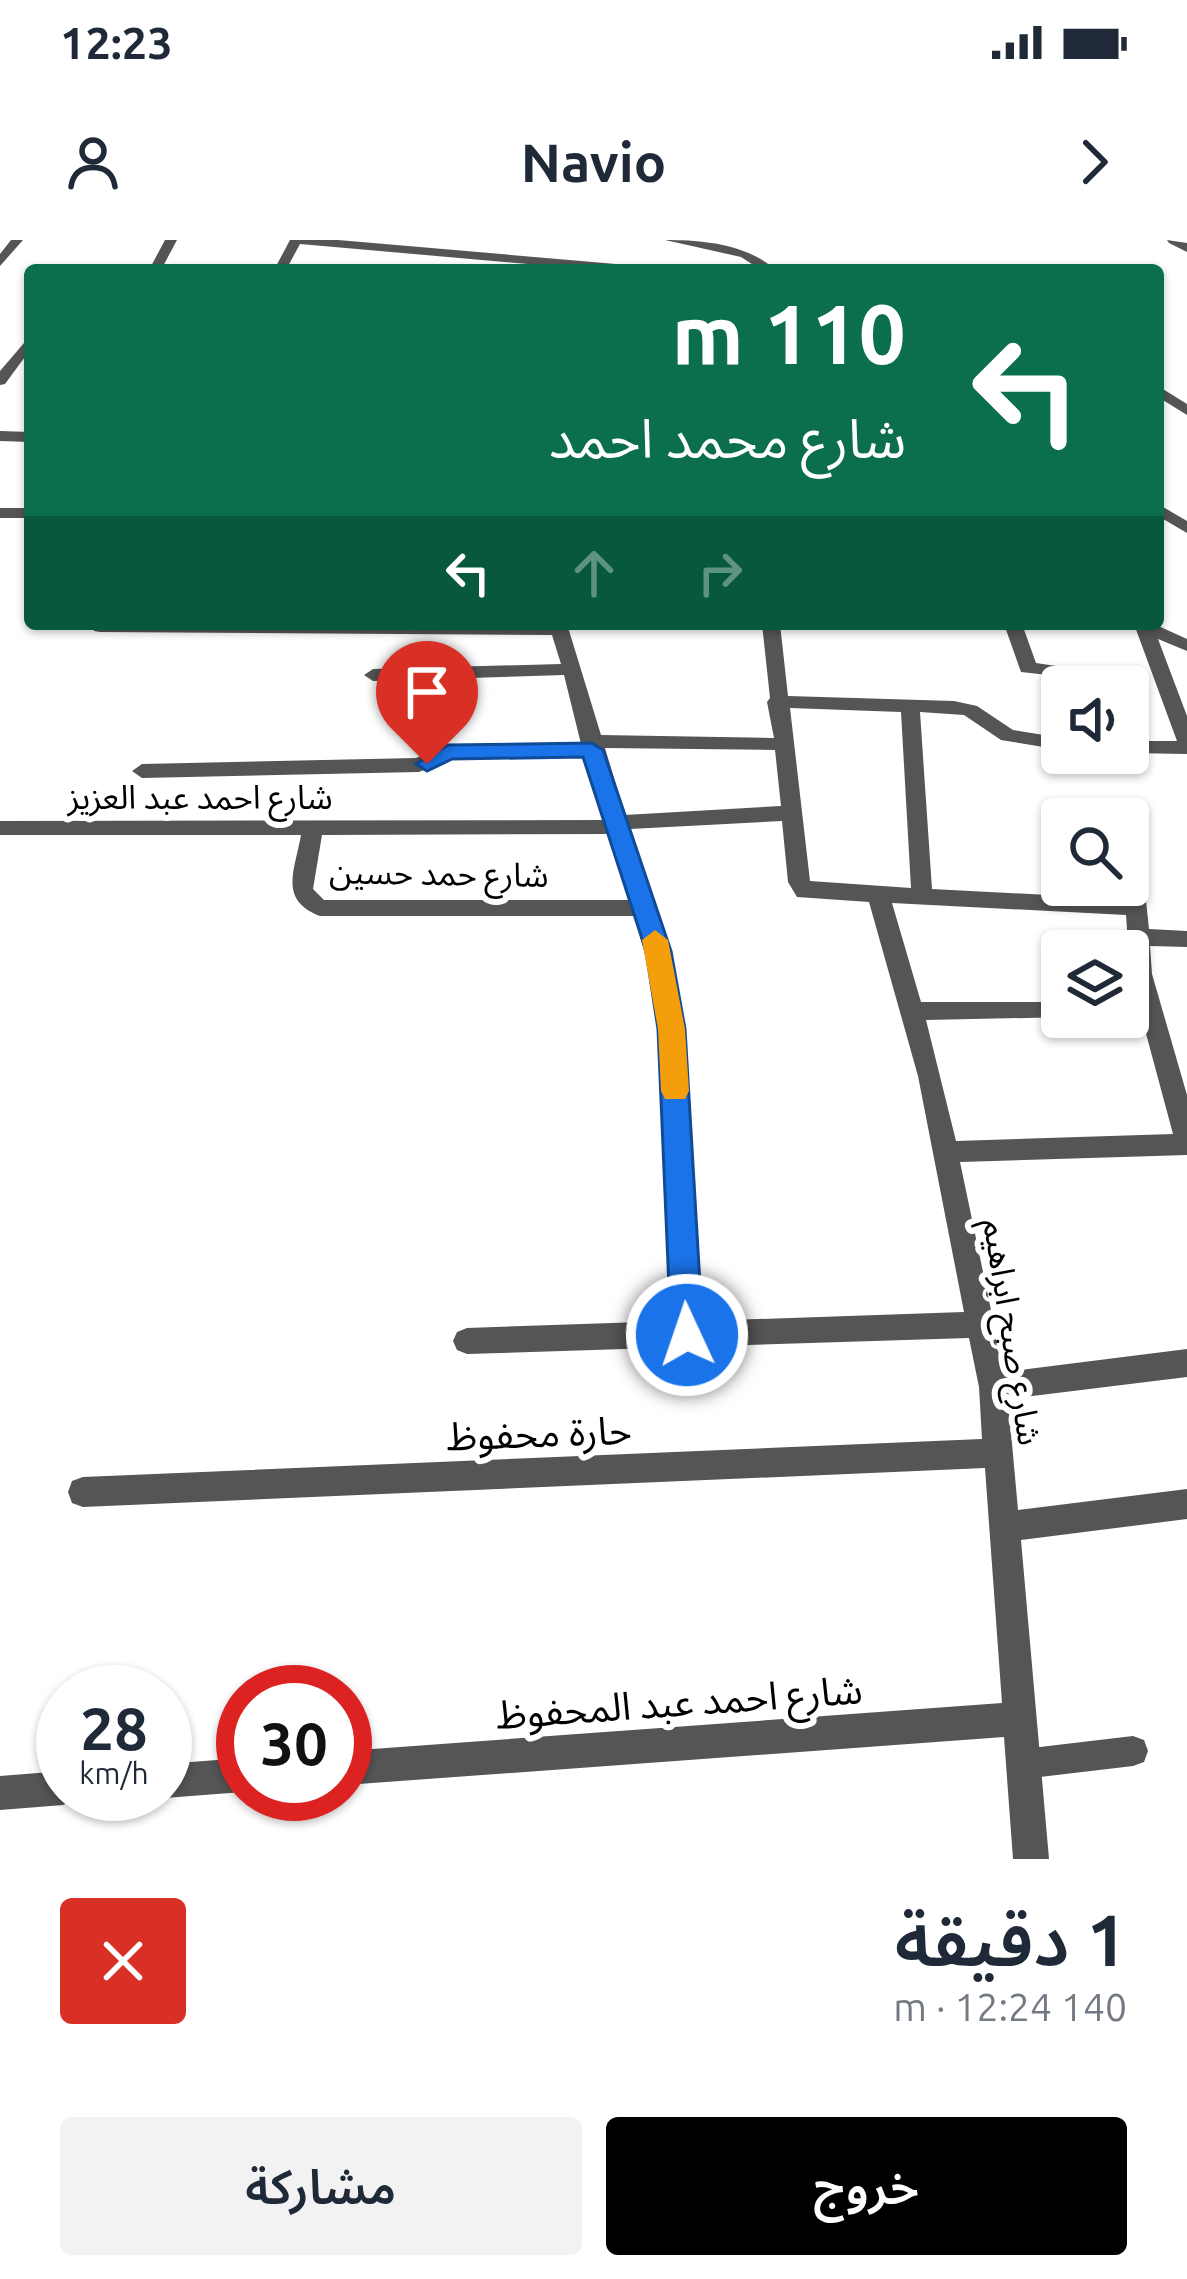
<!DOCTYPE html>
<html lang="ar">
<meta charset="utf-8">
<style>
body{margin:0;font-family:Ubuntu,"Noto Sans Arabic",sans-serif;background:#f2f2f3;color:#1f2937;direction:rtl;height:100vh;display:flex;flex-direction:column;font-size:45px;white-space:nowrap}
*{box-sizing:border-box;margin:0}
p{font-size:39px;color:#747a83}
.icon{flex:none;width:66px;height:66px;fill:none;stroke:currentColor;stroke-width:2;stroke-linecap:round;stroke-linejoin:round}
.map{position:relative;height:1619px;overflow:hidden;direction:ltr}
.panel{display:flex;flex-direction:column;background:#fff;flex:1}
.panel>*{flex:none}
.banner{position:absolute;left:24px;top:24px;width:1140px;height:366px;border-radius:12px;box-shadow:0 3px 9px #0004;direction:rtl;background:#0b6e4f;color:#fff;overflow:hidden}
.buttons{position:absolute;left:1041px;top:426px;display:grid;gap:24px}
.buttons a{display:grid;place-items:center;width:108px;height:108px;border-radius:12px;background:#fff;box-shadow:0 3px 9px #0004;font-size:60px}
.speed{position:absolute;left:36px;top:1425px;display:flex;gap:24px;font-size:60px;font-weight:700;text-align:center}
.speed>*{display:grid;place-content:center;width:156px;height:156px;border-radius:50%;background:#fff;box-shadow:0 3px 9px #0004;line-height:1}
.speed small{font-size:30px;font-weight:400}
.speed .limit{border:18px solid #d22;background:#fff;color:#111}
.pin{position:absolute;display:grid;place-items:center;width:102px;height:102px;color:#fff;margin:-123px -51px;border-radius:50% 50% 50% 0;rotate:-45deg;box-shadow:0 0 12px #0007}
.pin .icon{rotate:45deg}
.me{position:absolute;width:132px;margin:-66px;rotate:357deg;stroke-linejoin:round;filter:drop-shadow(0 0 9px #0008)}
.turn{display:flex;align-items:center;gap:42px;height:252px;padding:0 60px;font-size:54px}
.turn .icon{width:156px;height:156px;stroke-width:2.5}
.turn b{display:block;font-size:84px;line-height:102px}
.lanes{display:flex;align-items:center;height:114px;padding:0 60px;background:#0003;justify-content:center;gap:60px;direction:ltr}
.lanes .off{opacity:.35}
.round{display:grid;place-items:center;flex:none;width:126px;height:126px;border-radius:12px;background:#f2f2f3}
.headline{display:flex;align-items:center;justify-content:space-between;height:204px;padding:0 60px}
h1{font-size:72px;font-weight:600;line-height:90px}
.primary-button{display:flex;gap:24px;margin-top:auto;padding:24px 60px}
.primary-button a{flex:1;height:138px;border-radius:12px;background:#000;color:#fff;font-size:48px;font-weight:600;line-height:138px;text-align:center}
.primary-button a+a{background:#f2f2f3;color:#1f2937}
.status{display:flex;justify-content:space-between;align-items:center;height:84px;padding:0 60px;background:#fff;direction:ltr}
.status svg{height:33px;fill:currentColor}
header{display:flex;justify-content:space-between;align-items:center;height:156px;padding:0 60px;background:#fff;font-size:54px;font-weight:600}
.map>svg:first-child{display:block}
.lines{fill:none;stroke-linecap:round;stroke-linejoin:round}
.service{fill:#555;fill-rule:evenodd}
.minor{fill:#555;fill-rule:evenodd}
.route{fill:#1a73e8;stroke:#114b97;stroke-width:3}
.slow{fill:#f59e0b}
.labels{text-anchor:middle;stroke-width:12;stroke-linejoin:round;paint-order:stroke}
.street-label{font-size:33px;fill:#000;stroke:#fff}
.near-street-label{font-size:39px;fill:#000;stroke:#fff}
</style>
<div class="status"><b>12:23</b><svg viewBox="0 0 49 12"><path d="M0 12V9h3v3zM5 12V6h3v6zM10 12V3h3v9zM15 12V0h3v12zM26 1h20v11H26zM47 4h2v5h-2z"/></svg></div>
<header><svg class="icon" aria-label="forward" viewBox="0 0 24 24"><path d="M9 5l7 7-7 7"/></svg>Navio<svg class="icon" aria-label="person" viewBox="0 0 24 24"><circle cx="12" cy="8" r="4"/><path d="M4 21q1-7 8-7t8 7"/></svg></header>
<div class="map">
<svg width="1187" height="1619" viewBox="0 0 1187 1619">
<rect width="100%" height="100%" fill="#fff"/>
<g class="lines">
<path class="service" d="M 1133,1496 L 1144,1500 L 1148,1511 L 1144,1522 L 1133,1526 L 1023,1539 L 1012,1535 L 1008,1524 L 1012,1513 L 1023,1509 Z"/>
<path class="minor" d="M 11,0 L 23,0 L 0,26 L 0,14 Z
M 165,0 L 177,0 L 161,30 L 149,30 Z
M 290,0 L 338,0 L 639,26 L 645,30 L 596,30 L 300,4 L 286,30 L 274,30 Z
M 665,0 C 704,0 746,4 776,30 L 761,30 L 741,17 Z
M 1167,0 L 1187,3 L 1187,12 L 1169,3 Z
M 30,96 L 30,110 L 5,144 L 0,145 L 0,131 Z
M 1158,146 L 1187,164 L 1187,175 L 1158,157 Z
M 0,191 L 30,192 L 30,202 L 0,201 Z
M 1158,264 L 1187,281 L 1187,293 L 1158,276 Z
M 0,268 L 30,268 L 30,278 L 0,278 Z
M 93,384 L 567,384 L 601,495 L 774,498 L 767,462 L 770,458 L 762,384 L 780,384 L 788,456 L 954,461 L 977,466 L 1013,490 L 1062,498 L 1062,510 L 1001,500 L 964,475 L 920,472 L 932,649 L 1125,659 L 1128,579 L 1121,579 L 1130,574 L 1137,576 L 1149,689 L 1187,691 L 1187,707 L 1150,706 L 1152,734 L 1187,855 L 1187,915 L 960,922 L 1004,1132 L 1187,1109 L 1187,1137 L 1008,1159 L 1018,1270 L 1187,1249 L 1187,1279 L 1021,1300 L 1049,1619 L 1013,1619 L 1004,1497 L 345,1545 L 345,1511 L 1002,1463 L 985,1228 L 83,1267 L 72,1263 L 68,1252 L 72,1241 L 83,1237 L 982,1199 L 979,1147 L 969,1098 L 467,1114 L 457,1110 L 453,1101 L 457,1092 L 467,1088 L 672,1081 L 659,789 L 653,742 L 634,676 L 320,676 C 278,660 295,630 301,595 L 0,595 L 0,581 L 606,580 L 588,516 L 451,518 L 419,532 L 142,538 L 132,531 L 142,524 L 416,518 L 448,506 L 581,504 L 564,435 L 373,441 L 364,435 L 373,429 L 561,424 L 552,395 L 100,392 L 94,391 ZM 790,468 L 901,472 L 911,648 L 810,641 ZM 605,508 L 775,510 L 781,566 L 625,575 ZM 782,581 L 788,642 L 797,657 L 869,662 L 918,836 L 964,1072 L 700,1081 L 683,789 L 677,742 L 630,589 ZM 610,594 L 630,660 L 324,660 L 313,649 L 322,595 ZM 892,663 L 1126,675 L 1130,734 L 1173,894 L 956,901 L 926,780 L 1071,777 L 1062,777 L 1062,762 L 921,762 Z
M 1004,384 L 1022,384 L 1036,423 L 1090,431 L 1095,447 L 1077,447 L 1075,438 L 1021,432 Z
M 1134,384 L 1154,384 L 1187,399 L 1187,411 L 1158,399 L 1187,476 L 1187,514 L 1127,513 L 1128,501 L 1177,501 Z
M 243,1518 L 243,1552 L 165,1558 L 155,1554 L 165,1554 L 165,1524 Z
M 63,1531 L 63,1554 L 78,1554 L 75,1560 L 63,1565 L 0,1570 L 0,1536 Z"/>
</g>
<path class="route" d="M 592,503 L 603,510 L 671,711 L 685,789 L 703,1095 L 698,1106 L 687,1110 L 676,1106 L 671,1095 L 658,789 L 646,711 L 583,517 L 452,519 L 427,531 L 416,524 L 448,505 Z"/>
<path class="slow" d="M 655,690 L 668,700 L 685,789 L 689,851 L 685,859 L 665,859 L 661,851 L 658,789 L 642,700 Z"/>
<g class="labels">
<g class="street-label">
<text x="200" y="569">شارع احمد عبد العزيز</text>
<text transform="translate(439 633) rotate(1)" y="12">شارع حمد حسين</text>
<text transform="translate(1013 1092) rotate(81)" y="12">شارع صبح ابراهيم</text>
</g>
<g class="near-street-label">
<text transform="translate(539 1193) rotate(-2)" y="14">حارة محفوظ</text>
<text transform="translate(679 1462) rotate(-4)" y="14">شارع احمد عبد المحفوظ</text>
</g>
</g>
</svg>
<div class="buttons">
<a><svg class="icon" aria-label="sound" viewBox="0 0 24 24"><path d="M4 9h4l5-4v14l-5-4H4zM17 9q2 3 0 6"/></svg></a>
<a><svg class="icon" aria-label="search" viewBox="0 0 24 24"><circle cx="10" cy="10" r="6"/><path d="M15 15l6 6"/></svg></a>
<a><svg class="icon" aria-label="layers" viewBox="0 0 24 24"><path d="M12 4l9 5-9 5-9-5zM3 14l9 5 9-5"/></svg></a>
</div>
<div class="speed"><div>28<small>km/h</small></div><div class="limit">30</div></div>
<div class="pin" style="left:427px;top:524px;background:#d93025"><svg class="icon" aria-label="arrive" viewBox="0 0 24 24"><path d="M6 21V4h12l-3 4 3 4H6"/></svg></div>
<svg class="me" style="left:687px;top:1095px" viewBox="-20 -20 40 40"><circle r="17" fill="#1a73e8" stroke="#fff" stroke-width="3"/><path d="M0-11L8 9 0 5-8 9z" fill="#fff"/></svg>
<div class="banner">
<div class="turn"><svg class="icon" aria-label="left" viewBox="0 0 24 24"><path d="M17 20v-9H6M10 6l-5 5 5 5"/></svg><div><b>110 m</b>شارع محمد احمد</div></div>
<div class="lanes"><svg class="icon" aria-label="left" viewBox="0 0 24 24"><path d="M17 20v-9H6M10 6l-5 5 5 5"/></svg><svg class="icon off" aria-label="ahead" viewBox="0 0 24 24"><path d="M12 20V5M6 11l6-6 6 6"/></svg><svg class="icon off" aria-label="right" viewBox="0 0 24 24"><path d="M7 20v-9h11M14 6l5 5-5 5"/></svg></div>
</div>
</div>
<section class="panel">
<div class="headline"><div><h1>1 دقيقة</h1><p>140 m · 12:24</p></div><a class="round" style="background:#d93025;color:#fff"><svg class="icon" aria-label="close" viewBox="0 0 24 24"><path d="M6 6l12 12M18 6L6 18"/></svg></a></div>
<div class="primary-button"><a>خروج</a><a>مشاركة</a></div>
</section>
